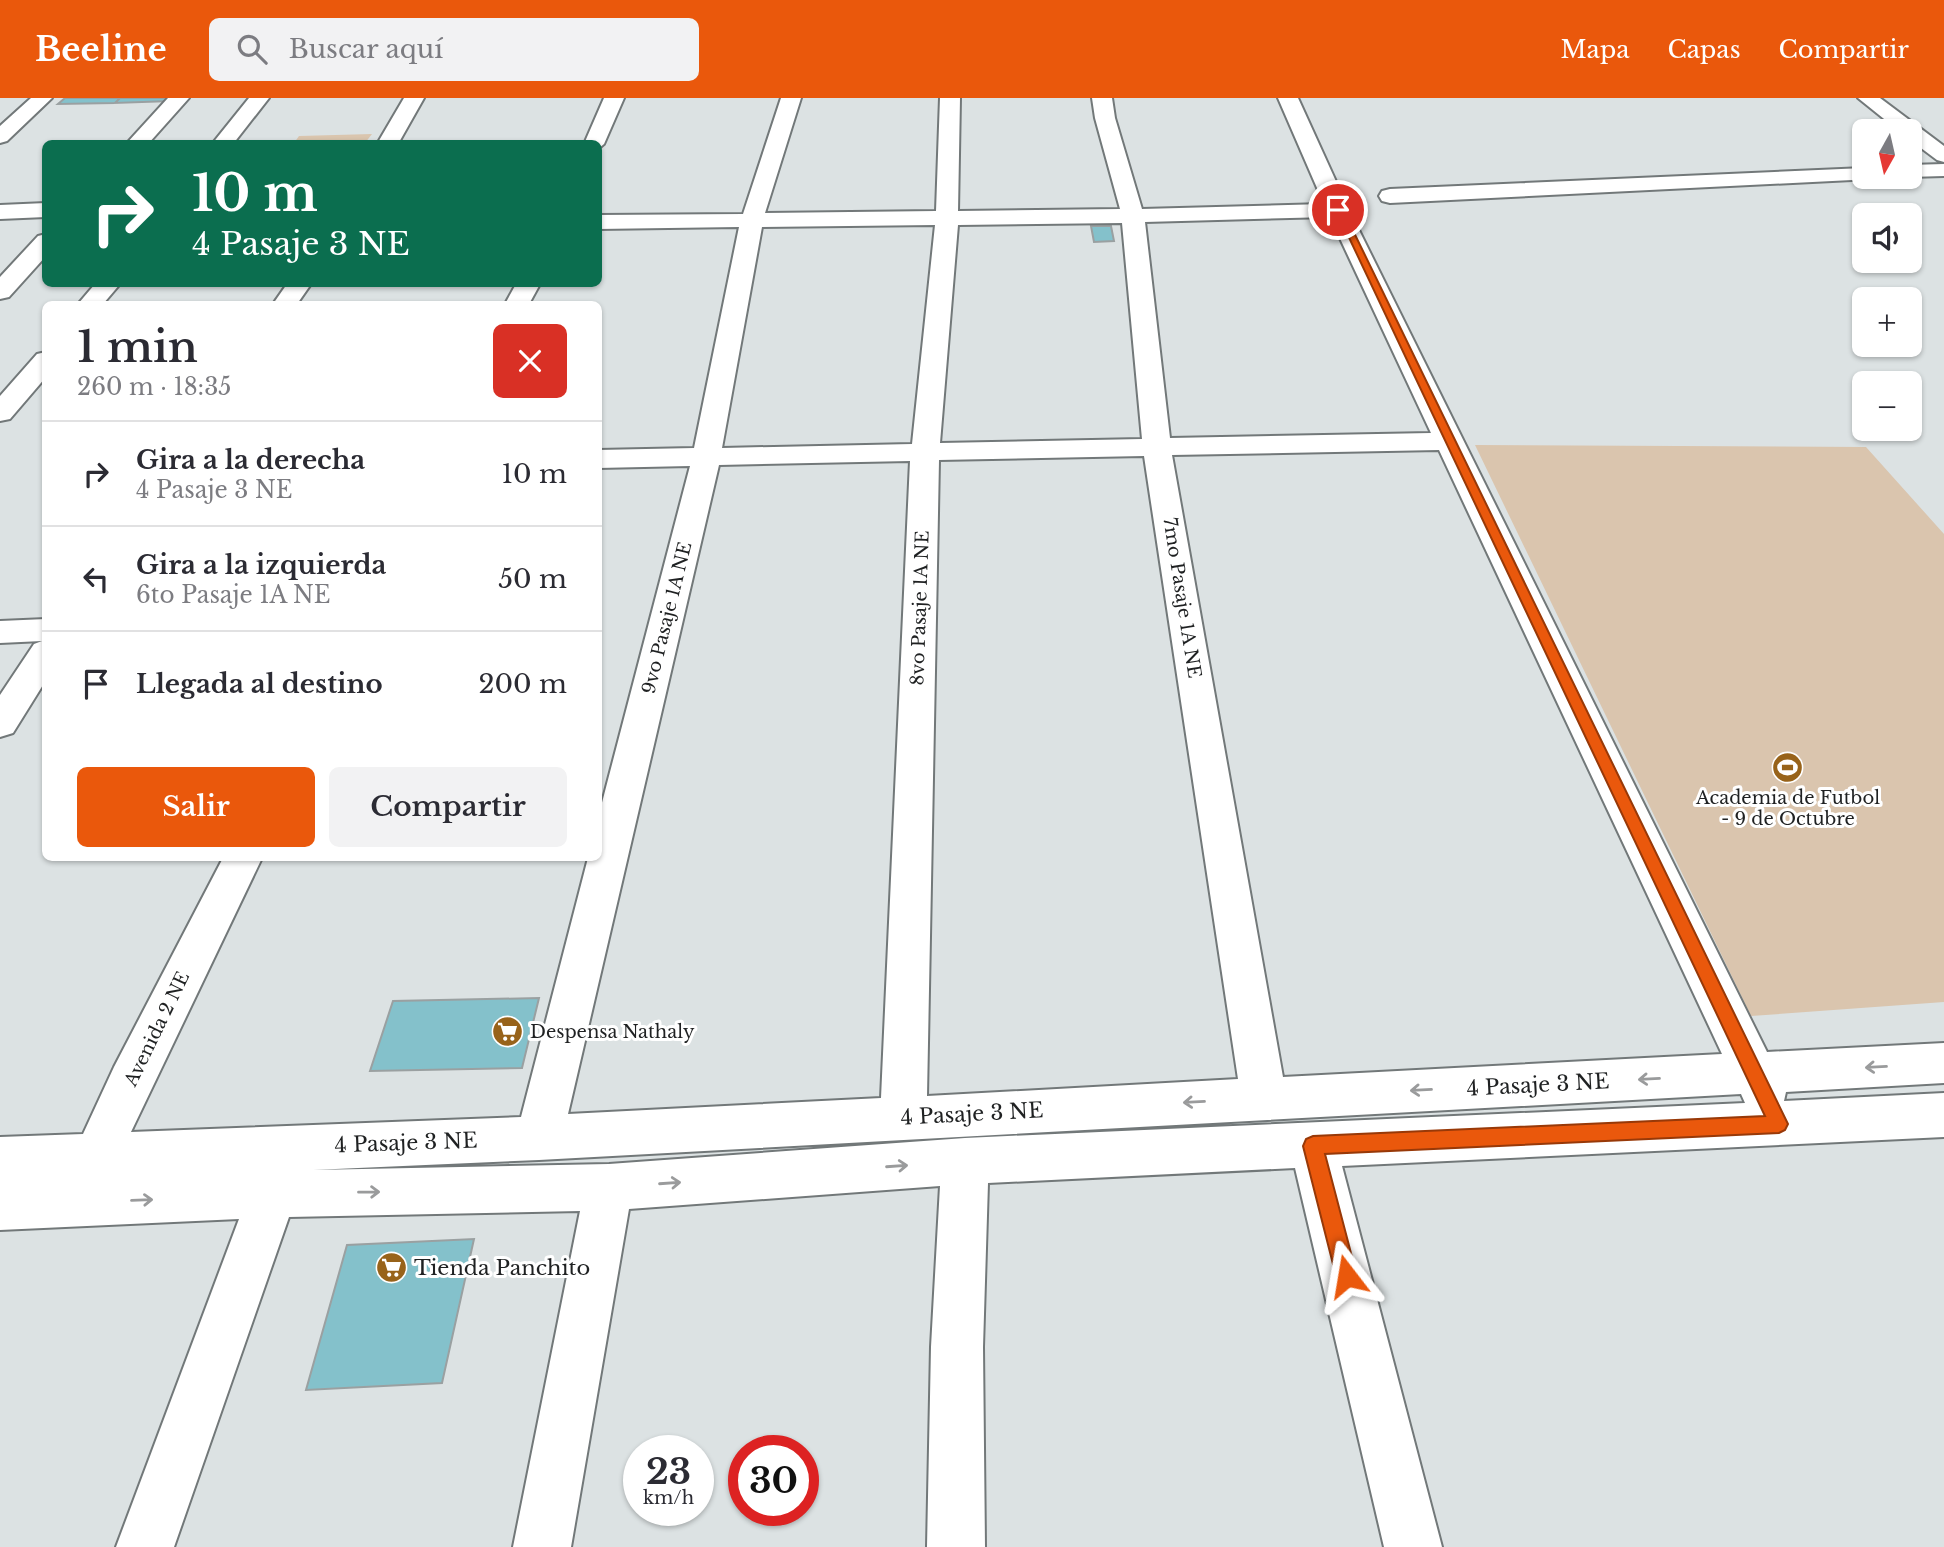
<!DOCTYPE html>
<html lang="es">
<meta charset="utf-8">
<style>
body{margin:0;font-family:"Libre Baskerville",serif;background:#f2f2f3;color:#2b2b33;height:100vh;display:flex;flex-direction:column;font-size:26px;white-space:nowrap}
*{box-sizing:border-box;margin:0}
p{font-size:23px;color:#7c7c81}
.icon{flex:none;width:38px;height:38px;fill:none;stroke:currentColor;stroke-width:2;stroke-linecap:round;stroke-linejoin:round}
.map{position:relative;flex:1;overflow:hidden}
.sheet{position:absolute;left:42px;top:203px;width:560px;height:560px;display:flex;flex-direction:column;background:#fff;border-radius:10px;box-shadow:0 2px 5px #0004}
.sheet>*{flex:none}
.guide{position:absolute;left:42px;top:42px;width:560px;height:147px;border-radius:10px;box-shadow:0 2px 5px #0004;background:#0b6e4f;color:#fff;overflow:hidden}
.needle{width:46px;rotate:188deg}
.tools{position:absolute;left:1852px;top:21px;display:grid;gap:14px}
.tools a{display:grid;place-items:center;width:70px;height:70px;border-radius:10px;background:#fff;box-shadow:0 2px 5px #0004;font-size:35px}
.speed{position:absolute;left:623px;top:1337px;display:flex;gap:14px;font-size:35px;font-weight:700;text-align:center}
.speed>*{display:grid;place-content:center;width:91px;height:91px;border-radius:50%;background:#fff;box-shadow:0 2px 5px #0004;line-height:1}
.speed small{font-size:18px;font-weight:400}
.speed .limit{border:10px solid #d22;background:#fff;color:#111}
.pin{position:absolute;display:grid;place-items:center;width:60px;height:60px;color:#fff;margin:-30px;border:4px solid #fff;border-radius:50%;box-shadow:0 2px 7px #0007}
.me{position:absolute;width:77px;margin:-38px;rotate:346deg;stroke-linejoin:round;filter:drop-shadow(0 0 5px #0008)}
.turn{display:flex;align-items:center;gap:24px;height:147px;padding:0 35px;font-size:32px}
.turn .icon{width:91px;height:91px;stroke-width:2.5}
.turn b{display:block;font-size:49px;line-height:60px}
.round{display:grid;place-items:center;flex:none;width:74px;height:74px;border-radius:10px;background:#f2f2f3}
.headline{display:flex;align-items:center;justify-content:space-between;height:119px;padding:0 35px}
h1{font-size:42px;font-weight:600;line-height:52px}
.button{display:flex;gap:14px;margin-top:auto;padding:14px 35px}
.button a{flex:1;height:80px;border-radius:10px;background:#ea580c;color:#fff;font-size:28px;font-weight:600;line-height:80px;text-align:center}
.button a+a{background:#f2f2f3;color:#2b2b33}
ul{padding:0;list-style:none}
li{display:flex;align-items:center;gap:21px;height:105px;padding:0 35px;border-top:2px solid #e1e1e2}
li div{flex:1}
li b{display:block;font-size:26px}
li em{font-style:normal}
header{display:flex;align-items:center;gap:42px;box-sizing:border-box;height:98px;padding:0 35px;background:#ea580c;color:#fff}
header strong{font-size:33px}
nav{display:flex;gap:38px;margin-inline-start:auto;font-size:24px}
.search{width:490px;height:63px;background:#f2f2f3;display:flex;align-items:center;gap:18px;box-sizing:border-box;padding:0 24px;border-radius:10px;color:#7c7c81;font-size:26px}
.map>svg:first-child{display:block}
.green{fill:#dac5ae}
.building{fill:#84c1cb;stroke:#9aa0a1;stroke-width:2}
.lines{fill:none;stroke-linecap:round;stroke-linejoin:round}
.minor-casing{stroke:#727879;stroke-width:4}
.minor{fill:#fff;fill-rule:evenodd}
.oneway{stroke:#9a9b9c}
.route{fill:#ea580c;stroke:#983908;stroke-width:2}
.labels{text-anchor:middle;stroke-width:6;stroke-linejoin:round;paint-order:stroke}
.street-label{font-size:18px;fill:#1f2122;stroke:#fff}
.poi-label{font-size:18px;fill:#1f2122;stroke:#fff}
.near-street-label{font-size:21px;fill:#1f2122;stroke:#fff}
.near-poi-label{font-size:21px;fill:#1f2122;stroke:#fff;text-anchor:start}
</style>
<header>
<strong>Beeline</strong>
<div class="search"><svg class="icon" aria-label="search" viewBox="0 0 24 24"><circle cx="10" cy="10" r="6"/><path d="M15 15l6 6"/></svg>Buscar aquí</div>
<nav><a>Mapa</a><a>Capas</a><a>Compartir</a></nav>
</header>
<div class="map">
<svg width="1944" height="1449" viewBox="0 0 1944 1449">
<rect width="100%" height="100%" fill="#dce2e3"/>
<path class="green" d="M 372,36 L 365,45 L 294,45 L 299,38 Z
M 1475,347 L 1866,349 L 1944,436 L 1944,904 L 1751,918 Z"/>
<path class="building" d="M 65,0 L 120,0 L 115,5 L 58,6 Z
M 120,0 L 174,0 L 171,3 L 115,5 Z
M 1091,128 L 1111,128 L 1114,143 L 1094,144 Z
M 539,900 L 522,970 L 370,973 L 393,903 Z
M 474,1141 L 442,1285 L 306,1292 L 347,1147 Z"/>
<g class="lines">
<defs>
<path id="minor" d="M 31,0 L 52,0 L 7,43 L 0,45 L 0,28 Z
M 168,0 L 189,0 L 148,46 L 126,46 Z
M 249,0 L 269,0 L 233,46 L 212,46 Z
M 404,0 L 424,0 L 398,46 L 377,46 Z
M 604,0 L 624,0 L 604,46 L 598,51 L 598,46 L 584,46 Z
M 781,0 L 801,0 L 765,115 L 936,113 L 940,0 L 960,0 L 958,113 L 1120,111 L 1095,20 L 1092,0 L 1112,0 L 1115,20 L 1142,111 L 1324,106 L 1278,0 L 1298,0 L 1349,112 L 1767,954 L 1944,945 L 1944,985 L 1786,994 L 1784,1003 L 1944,995 L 1944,1039 L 1342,1068 L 1442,1449 L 1384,1449 L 1295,1070 L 988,1085 L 983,1249 L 985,1449 L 927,1449 L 931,1249 L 940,1088 L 629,1111 L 571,1449 L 513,1449 L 580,1113 L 289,1119 L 174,1449 L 116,1449 L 239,1121 L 0,1132 L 0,1039 L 83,1036 L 114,969 L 223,760 L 262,760 L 131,1034 L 521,1019 L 588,760 L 598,760 L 598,720 L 690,368 L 598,370 L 598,352 L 694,350 L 739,129 L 598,131 L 598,117 L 743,116 ZM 1330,119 L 1431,335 L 1170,340 L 1145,124 ZM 1122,125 L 1142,341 L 940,345 L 958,127 ZM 935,127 L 912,346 L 722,350 L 762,129 ZM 1439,352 L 1722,956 L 1283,979 L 1172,357 ZM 1144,358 L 1238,981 L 927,998 L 939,362 ZM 910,363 L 881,1000 L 568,1016 L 719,367 ZM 1741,996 L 1745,1005 L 965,1040 L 609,1066 L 313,1072 L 539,1062 Z
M 1858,0 L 1880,0 L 1944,48 L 1944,64 L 1937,62 L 1909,41 L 1909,33 L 1899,33 Z
M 1944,66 L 1944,78 L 1909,79 L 1906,79 L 1909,79 L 1909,67 Z
M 1864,70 L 1864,79 L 1873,79 L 1872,81 L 1390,105 L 1382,103 L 1379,98 L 1382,93 L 1390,91 Z
M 46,105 L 46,119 L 0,121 L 0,107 Z
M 46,136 L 46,158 L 9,199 L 0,201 L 0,179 L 38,138 Z
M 95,186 L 120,186 L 103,206 L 78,206 Z
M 287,186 L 311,186 L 297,206 L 273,206 Z
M 516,186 L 540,186 L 529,206 L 505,206 Z
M 46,254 L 46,279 L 10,321 L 0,323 L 0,298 L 37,256 Z
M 46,521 L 46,582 L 13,635 L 0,639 L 0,597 L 34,546 L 42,543 L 0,545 L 0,523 Z"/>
</defs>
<use href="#minor" class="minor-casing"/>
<use href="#minor" class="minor"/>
</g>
<defs><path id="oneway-shaft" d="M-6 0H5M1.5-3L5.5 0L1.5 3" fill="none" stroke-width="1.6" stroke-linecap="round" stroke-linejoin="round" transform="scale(1.75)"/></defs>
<g class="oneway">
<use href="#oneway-shaft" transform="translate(1876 969) rotate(177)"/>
<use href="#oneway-shaft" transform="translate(1649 981) rotate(177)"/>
<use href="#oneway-shaft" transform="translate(1421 992) rotate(177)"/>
<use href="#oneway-shaft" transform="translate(1194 1004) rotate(177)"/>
<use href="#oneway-shaft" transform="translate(897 1068) rotate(-4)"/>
<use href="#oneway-shaft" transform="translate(670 1085) rotate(-4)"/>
<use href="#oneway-shaft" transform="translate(369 1094) rotate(-1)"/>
<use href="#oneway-shaft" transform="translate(142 1102) rotate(-2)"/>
</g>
<path class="route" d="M 1335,110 L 1343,112 L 1788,1026 L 1785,1032 L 1779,1035 L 1325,1056 L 1357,1178 L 1354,1186 L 1347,1189 L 1339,1186 L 1336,1178 L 1303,1048 L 1306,1041 L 1313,1038 L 1765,1018 Z"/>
<defs>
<symbol id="stadium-disc" viewBox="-11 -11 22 22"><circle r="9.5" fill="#98631a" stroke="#fff"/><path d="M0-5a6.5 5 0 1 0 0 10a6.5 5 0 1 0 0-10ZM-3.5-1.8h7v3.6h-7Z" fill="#fff"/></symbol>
<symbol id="supermarket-disc" viewBox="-11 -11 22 22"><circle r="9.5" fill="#98631a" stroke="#fff"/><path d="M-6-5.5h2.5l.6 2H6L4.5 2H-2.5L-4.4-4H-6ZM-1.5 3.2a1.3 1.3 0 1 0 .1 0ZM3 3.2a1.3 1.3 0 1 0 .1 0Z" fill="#fff"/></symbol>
</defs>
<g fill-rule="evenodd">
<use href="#stadium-disc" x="1770" y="652" width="35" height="35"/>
<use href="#supermarket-disc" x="490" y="916" width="35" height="35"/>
<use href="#supermarket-disc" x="374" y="1152" width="35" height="35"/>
</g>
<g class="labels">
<g class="street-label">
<text transform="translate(1182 500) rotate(81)" y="6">7mo Pasaje 1A NE</text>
<text transform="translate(920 510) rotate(-88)" y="6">8vo Pasaje 1A NE</text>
<text transform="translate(667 520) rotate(-76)" y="6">9vo Pasaje 1A NE</text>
<text transform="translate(157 931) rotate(-64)" y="6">Avenida 2 NE</text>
</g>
<g class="poi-label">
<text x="1788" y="706">Academia de Futbol<tspan x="1788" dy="21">- 9 de Octubre</tspan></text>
<text x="530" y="940" text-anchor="start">Despensa Nathaly</text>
</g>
<g class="near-street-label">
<text transform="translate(1538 987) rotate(-3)" y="7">4 Pasaje 3 NE</text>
<text transform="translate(972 1016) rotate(-3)" y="7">4 Pasaje 3 NE</text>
<text transform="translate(406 1045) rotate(-2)" y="7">4 Pasaje 3 NE</text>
</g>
<g class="near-poi-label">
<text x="414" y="1177">Tienda Panchito</text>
</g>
</g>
</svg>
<div class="tools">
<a><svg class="needle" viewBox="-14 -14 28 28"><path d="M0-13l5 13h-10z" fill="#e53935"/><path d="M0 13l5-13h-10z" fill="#7c7c81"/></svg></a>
<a><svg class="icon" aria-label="sound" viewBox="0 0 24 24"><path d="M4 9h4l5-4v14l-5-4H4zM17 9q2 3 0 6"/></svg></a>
<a>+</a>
<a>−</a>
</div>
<div class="speed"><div>23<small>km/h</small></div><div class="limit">30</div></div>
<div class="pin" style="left:1338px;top:112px;background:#d93025"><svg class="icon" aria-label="arrive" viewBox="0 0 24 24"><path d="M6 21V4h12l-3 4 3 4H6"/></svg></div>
<svg class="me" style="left:1347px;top:1178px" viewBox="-20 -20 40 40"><path d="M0-17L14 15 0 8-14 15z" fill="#ea580c" stroke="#fff" stroke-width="4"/></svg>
<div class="guide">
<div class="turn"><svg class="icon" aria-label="right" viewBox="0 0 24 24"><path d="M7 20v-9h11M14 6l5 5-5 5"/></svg><div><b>10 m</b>4 Pasaje 3 NE</div></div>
</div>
<section class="sheet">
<div class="headline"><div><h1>1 min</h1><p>260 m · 18:35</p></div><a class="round" style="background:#d93025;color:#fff"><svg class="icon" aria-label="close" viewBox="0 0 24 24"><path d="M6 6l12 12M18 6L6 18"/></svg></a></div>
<ul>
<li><svg class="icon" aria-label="right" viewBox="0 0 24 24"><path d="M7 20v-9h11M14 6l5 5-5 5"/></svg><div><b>Gira a la derecha</b><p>4 Pasaje 3 NE</p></div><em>10 m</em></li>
<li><svg class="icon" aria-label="left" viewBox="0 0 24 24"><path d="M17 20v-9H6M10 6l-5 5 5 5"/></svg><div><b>Gira a la izquierda</b><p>6to Pasaje 1A NE</p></div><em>50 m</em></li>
<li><svg class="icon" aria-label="arrive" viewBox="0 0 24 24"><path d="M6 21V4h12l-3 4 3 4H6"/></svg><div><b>Llegada al destino</b></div><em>200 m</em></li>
</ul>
<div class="button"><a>Salir</a><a>Compartir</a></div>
</section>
</div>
